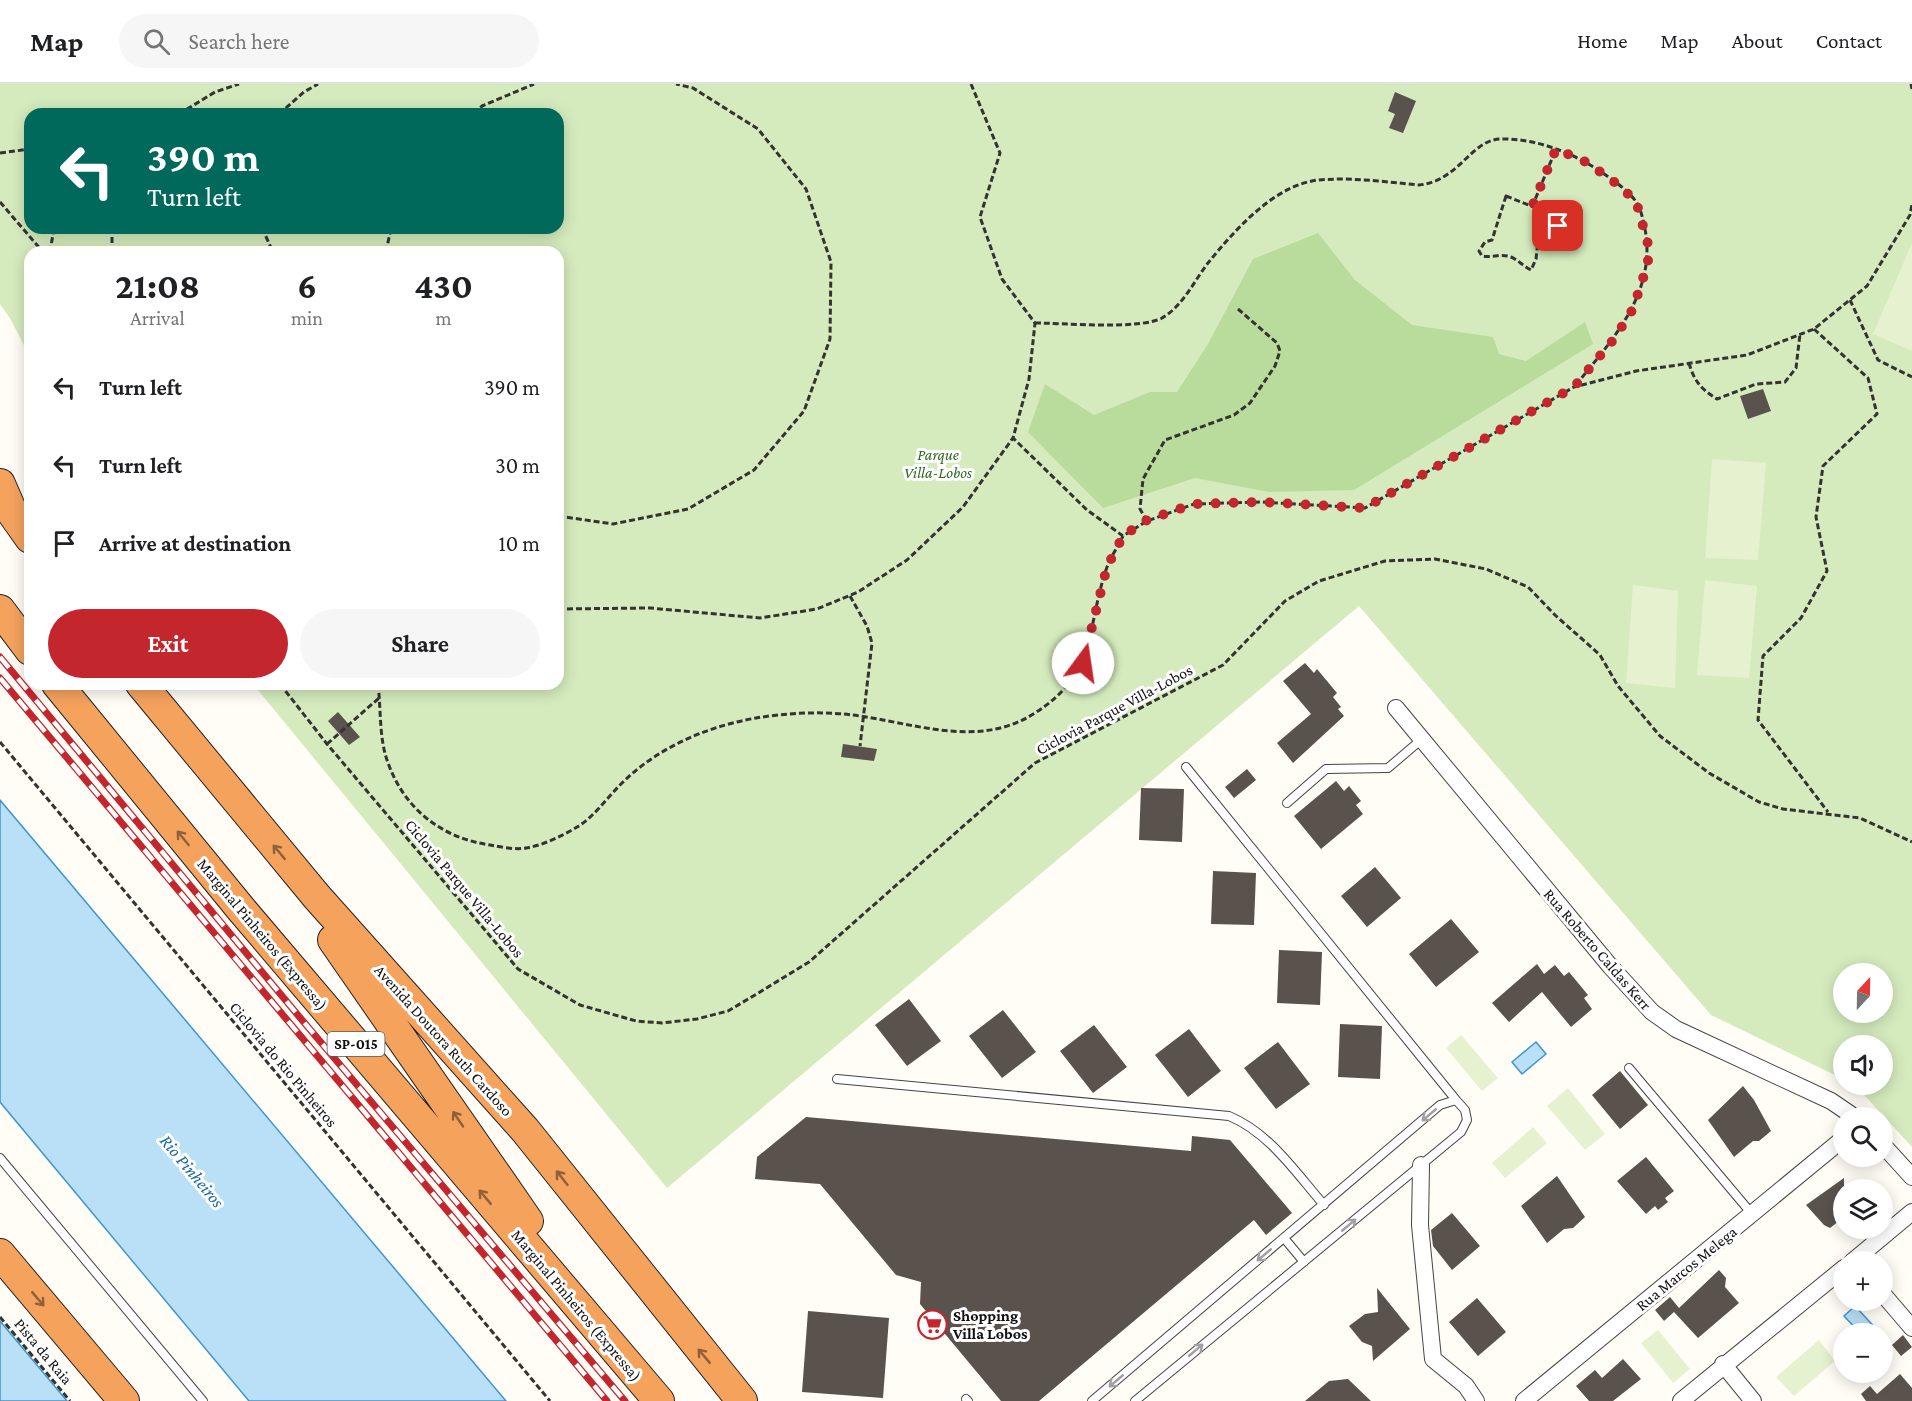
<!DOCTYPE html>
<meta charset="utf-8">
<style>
body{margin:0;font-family:"Crimson Pro",serif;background:#f6f6f6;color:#202124;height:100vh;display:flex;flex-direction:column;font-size:22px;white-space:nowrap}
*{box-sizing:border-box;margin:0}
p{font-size:20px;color:#757577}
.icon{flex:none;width:33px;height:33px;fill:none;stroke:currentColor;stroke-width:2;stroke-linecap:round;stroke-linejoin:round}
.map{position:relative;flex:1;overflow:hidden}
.details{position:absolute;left:24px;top:162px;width:540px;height:444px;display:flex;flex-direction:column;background:#fff;border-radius:18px;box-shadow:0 3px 15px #0003}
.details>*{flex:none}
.banner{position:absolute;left:24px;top:24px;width:540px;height:126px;border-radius:18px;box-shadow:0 3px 15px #0003;background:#00695c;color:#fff;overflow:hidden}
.needle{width:39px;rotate:22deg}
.tools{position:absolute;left:1833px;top:879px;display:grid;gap:12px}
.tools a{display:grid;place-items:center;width:60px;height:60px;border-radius:50%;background:#fff;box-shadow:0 3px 15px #0003;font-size:30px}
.pin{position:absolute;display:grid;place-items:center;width:51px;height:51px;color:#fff;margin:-26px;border-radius:12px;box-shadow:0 3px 9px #0006}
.me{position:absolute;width:66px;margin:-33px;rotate:14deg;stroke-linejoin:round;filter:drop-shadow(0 0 4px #0008)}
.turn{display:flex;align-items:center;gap:21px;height:126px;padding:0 24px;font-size:27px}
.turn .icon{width:78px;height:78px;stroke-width:2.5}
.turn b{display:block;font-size:42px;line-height:51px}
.eta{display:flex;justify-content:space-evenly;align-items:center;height:102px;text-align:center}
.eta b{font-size:36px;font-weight:700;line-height:42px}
.primary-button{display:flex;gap:12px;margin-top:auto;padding:12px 24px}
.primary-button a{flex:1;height:69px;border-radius:36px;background:#c4262e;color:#fff;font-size:24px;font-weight:700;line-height:69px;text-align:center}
.primary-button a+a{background:#f6f6f6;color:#202124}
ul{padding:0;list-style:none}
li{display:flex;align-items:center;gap:18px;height:78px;padding:0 24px}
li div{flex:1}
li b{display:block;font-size:22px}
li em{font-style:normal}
header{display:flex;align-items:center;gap:36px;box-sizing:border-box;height:84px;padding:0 30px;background:#fff;border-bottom:2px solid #e0e0e0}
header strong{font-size:28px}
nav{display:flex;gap:33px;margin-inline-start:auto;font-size:21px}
.search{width:420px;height:54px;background:#f6f6f6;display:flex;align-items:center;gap:15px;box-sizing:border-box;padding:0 21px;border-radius:33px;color:#757577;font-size:22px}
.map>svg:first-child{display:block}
.green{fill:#d5ebbd;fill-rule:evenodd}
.forest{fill:#b9dc9c}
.pitch{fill:#e6f2cf}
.water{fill:#b9e0f7;stroke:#3f96cf;stroke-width:1.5}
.building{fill:#5a524d}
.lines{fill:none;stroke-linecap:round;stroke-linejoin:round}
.lane-casing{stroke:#444;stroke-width:10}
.street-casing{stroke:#444;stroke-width:18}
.highway-casing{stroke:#222;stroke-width:32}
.path{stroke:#333;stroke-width:3;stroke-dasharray:6 3;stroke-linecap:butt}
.lane{stroke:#fff;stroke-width:8}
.street{stroke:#fff;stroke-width:16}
.highway{stroke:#f5a25d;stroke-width:30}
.rail-casing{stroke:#c4262e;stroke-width:7}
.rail{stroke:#fff;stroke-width:4.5;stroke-dasharray:14;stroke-linecap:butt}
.oneway{stroke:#8e613b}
.oneway2{stroke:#a0a0a0}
.route{stroke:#c4262e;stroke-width:10;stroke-dasharray:0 18}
.labels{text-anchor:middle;stroke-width:6;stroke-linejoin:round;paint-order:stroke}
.shield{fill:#fff;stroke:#585858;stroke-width:1.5}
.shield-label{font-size:15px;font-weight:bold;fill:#111}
.park-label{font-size:16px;font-style:italic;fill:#2f6b1f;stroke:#fff}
.street-label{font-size:16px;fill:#111;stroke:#fff}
.poi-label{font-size:16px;font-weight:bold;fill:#111;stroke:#fff;text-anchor:start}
.water-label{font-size:18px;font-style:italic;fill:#1768a6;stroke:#fff}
</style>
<header>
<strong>Map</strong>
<div class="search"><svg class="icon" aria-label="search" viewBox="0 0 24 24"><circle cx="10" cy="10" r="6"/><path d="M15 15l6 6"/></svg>Search here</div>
<nav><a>Home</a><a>Map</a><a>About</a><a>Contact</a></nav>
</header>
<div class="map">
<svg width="1912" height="1317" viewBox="0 0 1912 1317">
<rect width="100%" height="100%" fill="#fffdf5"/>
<path class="green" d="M 0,0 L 1912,0 L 1912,1063 L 1855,1001 L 1882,1000 L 1882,962 L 1844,962 L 1843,995 L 1711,931 L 1359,522 L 667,1104 L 253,600 L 558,600 L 558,168 L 30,168 L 30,273 L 11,236 L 0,220 ZM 30,30 L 558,30 L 558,144 L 30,144 ZM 1844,890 L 1882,890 L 1882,928 L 1844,928 Z"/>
<path class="forest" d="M 1318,149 L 1355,196 L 1412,241 L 1493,253 L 1499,270 L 1526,277 L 1585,238 L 1593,260 L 1354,406 L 1269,408 L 1195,394 L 1103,424 L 1028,348 L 1045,300 L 1094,331 L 1150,308 L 1177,308 L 1208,260 L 1253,175 Z"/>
<path class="pitch" d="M 1912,159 L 1912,267 L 1873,250 Z
M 1712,375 L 1766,379 L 1758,476 L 1705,474 Z
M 1705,496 L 1757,502 L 1749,594 L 1697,591 Z
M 1633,501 L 1678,507 L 1675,604 L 1626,599 Z
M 1461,951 L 1498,994 L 1482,1007 L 1446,964 Z
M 1568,1004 L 1605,1050 L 1585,1066 L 1547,1022 Z
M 1533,1043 L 1547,1059 L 1505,1094 L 1492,1079 Z
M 1658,1246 L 1690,1285 L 1673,1299 L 1641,1259 Z
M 1819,1256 L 1835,1277 L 1794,1312 L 1776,1293 Z"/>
<path class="water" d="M 0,716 L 506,1317 L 249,1317 L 0,1018 Z
M 1536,958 L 1546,970 L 1522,990 L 1512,978 Z
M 1855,1222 L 1880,1249 L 1860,1249 L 1844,1232 Z
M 0,1237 L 67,1317 L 0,1317 Z"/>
<path class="building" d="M 1395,8 L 1416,17 L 1403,49 L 1389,44 L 1395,30 L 1388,27 Z
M 1763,305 L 1771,327 L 1748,335 L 1740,312 Z
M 1305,579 L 1314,589 L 1317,585 L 1337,609 L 1333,613 L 1341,623 L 1338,625 L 1344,632 L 1293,679 L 1277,659 L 1311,630 L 1283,597 Z
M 338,628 L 360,653 L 349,661 L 328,637 Z
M 843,660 L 877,665 L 874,677 L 841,673 Z
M 1247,685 L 1256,696 L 1234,714 L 1225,703 Z
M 1336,697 L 1344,707 L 1349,702 L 1361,717 L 1356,721 L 1363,730 L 1321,765 L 1294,732 Z
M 1141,704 L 1184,705 L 1182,758 L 1139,756 Z
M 1375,783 L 1401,814 L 1367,843 L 1341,812 Z
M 1213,787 L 1256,789 L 1254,841 L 1211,840 Z
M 1451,835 L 1479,868 L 1436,903 L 1409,870 Z
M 1279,866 L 1322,868 L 1320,921 L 1277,919 Z
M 1537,880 L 1544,890 L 1555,881 L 1564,892 L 1569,888 L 1588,911 L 1584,914 L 1592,925 L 1571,943 L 1542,908 L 1509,938 L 1492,919 Z
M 909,915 L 941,957 L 907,982 L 875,941 Z
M 1003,926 L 1036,968 L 1002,994 L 969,952 Z
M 1340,940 L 1382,942 L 1380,995 L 1338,993 Z
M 1094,941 L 1127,983 L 1093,1009 L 1060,967 Z
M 1189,945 L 1221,987 L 1188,1013 L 1155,971 Z
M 1278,958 L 1310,1000 L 1276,1025 L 1244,984 Z
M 1620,987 L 1648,1021 L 1620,1045 L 1592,1011 Z
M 1743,1002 L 1754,1016 L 1771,1047 L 1759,1057 L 1753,1057 L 1734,1073 L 1708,1036 Z
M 806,1033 L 1191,1067 L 1192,1052 L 1230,1056 L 1292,1129 L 1266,1151 L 1254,1136 L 1039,1317 L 1001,1317 L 920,1220 L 921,1198 L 896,1191 L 820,1100 L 755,1095 L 757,1073 Z
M 1646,1073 L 1674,1107 L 1665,1114 L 1668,1118 L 1658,1126 L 1655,1122 L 1646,1130 L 1617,1097 Z
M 1557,1092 L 1585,1133 L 1573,1144 L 1564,1145 L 1547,1159 L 1521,1122 Z
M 1844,1094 L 1844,1133 L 1830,1144 L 1824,1141 L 1806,1121 Z
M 1452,1129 L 1480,1162 L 1452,1186 L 1433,1162 L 1431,1146 Z
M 1719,1186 L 1726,1194 L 1725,1203 L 1739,1219 L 1698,1254 L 1674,1228 L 1664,1237 L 1655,1226 L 1670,1213 L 1679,1224 Z
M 1377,1204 L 1410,1245 L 1373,1277 L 1372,1262 L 1362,1258 L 1349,1242 L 1365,1230 L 1378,1228 Z
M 1477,1214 L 1506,1248 L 1478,1272 L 1449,1238 Z
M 808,1227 L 889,1234 L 883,1314 L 802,1308 Z
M 1903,1251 L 1912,1263 L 1901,1272 L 1892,1261 Z
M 1623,1275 L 1641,1295 L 1613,1317 L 1589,1317 L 1576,1302 L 1595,1286 L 1602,1294 Z
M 1900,1290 L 1912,1304 L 1912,1317 L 1866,1317 L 1861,1310 L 1870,1302 L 1877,1310 Z
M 1348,1295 L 1371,1317 L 1305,1317 L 1329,1297 Z"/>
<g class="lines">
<defs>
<path id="lane" d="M 1186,683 L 1456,1016
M 1287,719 L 1326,685 L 1388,684 L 1422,655
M 1629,984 L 1752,1130
M 837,995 L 1229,1032 C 1270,1049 1296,1089 1324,1121
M 0,1074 L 203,1317
M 1284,1154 L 1304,1178
M 966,1315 L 968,1317
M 1092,1317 L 1440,1021 L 1456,1016 L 1465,1026 L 1467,1036 L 1461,1048 L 1135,1317"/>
<path id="street" d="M 1396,624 L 1610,882 L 1652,928 L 1676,945 L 1831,1017 L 1856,1034
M 1882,1060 L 1912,1093
M 1421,1081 L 1420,1141 L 1433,1275 L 1466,1302 L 1476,1317
M 1852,1178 L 1912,1128
M 1882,1209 L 1912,1244
M 1723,1280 L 1753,1317
M 1524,1317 L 1844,1054
M 1681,1317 L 1844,1184"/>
<path id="highway" d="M 0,400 L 13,430 L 30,454
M 0,526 L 30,566
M 57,600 L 241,825 L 659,1317
M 141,600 L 317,813 L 525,1046 L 742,1317
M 333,856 L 528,1137
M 0,1170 L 124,1317"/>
</defs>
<use href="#lane" class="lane-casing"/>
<use href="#street" class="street-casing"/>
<use href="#highway" class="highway-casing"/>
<path class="path" d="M 971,0 L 1000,69 L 980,133 L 1002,195 L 1035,239 L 1029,295 L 1013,354 L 1087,426 L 1123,452 L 1147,437 L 1194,420 L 1261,418 L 1365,424 L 1574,303 L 1636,287 L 1747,271 L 1814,245 L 1867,202 L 1910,131 L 1912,120
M 1911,0 L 1912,5
M 179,30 L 215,8 L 239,0
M 279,30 L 304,8 L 318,0
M 474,30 L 482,22 L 534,0
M 0,69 L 30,65
M 1506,112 L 1546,128 L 1558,142 L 1538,157 L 1536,175 L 1531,186 C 1523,182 1518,176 1511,173 C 1501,169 1492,174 1482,172 L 1479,167 L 1485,158 L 1492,156 Z
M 0,118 L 43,168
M 1532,123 L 1556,65
M 112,144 L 112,168
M 262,144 L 273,168
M 50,168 L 54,144
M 386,168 L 391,144
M 1850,216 L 1878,276 L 1912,293
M 1035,239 C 1063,239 1140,246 1162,234 C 1183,222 1194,197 1208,179 C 1234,147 1275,100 1319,96 C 1352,93 1386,98 1419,101 C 1459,97 1471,56 1500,55 C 1533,54 1568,67 1595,84 C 1609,93 1624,103 1634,115 C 1641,123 1643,136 1645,145 C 1657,209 1612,256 1575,302
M 1814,245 L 1868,294 L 1877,330 L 1823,382 L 1816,433 L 1827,487 L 1801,534 L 1763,572 L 1758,636 L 1828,728
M 1689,279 C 1694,297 1701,305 1717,315 L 1756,300 L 1785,298 L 1796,284 L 1800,250
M 558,432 L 613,440 L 688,425 L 754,386 L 804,327 L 830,255 L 831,178 L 806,105 L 758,45 L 693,4 L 676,0
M 1147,437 L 1140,425 L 1143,395 L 1165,356 L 1234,331 L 1250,319 L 1275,282 L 1280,267 L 1277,259 L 1238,225
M 850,512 L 867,542 L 872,559 L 860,662
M 558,525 L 650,524 L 760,534 L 817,525 L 858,508 L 907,476 L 963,423 L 1013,354
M 280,600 L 327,660 L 518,885 L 580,921 L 636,937 L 662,939 L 697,935 L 728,927 L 755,911 L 809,878 L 1035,679 L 1223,581 L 1285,517 L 1319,497 L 1385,477 L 1435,475 L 1486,485 L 1528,503 L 1555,531 L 1600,571 L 1618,602 L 1660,652 L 1709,689 L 1759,718 L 1783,725 L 1860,734 L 1912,758
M 378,600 C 381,624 379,653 387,676 C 403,724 441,754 490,761 C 501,763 515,766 526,764 C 544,761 562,752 577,743 C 594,733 607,714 621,700 C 657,664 705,643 756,634 C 786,629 821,627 852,631 C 912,638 978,666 1035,629 C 1098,589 1086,543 1107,483 C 1111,473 1118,462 1123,452
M 0,658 L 550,1317
M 327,660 L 379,614
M 0,1233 L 70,1317"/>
<use href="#lane" class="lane"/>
<use href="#street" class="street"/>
<use href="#highway" class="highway"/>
<defs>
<path id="rail" d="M 0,573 L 302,936 L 625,1317
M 0,594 L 607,1317"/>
</defs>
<use href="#rail" class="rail-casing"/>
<use href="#rail" class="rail"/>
</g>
<defs><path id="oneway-shaft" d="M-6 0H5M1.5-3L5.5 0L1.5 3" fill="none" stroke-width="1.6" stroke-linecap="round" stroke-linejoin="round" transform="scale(1.5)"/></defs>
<g class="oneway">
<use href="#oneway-shaft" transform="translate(183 754) rotate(-129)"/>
<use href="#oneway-shaft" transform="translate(279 768) rotate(-130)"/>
<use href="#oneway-shaft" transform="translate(458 1035) rotate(-124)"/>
<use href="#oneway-shaft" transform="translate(562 1094) rotate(-128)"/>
<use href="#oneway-shaft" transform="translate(485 1113) rotate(-130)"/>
<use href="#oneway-shaft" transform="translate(38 1215) rotate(50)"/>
<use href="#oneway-shaft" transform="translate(704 1272) rotate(-130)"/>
</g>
<g class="oneway2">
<use href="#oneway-shaft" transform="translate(1429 1031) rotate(140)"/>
<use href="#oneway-shaft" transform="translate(1349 1141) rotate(-40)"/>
<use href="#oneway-shaft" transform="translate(1264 1171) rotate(140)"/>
<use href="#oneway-shaft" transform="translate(1196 1266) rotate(-40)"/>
<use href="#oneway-shaft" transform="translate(1116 1297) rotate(140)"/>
</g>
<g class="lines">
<path class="route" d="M 1083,579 L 1107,483 L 1123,452 L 1147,436 L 1194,420 L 1261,418 L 1365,424 L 1574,303 L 1614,255 L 1633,225 L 1648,179 L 1648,160 L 1636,117 L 1612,96 L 1586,78 L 1556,65 L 1532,123 L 1546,128 L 1558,142"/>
</g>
<defs>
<symbol id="supermarket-ring" viewBox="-11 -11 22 22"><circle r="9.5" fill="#fff" stroke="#c4262e" stroke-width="1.5"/><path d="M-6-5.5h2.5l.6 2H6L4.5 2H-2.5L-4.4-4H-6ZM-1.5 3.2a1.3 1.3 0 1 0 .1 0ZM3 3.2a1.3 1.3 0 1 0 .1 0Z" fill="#c4262e"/></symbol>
</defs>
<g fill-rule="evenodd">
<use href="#supermarket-ring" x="916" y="1224" width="33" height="33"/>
</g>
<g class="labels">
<rect class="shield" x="327.5" y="948" width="57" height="24" rx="4.5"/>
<g class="shield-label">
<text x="356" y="965">SP-015</text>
</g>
<g class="park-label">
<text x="938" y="376">Parque<tspan x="938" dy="18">Villa-Lobos</tspan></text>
</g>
<g class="street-label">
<text transform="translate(1114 625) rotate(-28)" y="6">Ciclovia Parque Villa-Lobos</text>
<text transform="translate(465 804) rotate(50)" y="6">Ciclovia Parque Villa-Lobos</text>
<text transform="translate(263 850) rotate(50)" y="6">Marginal Pinheiros (Expressa)</text>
<text transform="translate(1598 865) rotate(49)" y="6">Rua Roberto Caldas Kerr</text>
<text transform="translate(444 956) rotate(48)" y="6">Avenida Doutora Ruth Cardoso</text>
<text transform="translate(284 980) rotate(50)" y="6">Ciclovia do Rio Pinheiros</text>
<text transform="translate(1686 1184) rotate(-39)" y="6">Rua Marcos Melega</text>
<text transform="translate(577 1221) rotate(50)" y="6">Marginal Pinheiros (Expressa)</text>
<text transform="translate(44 1267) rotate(50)" y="6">Pista da Raia</text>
</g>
<g class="poi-label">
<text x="953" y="1237">Shopping<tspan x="953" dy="18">Villa Lobos</tspan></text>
</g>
<g class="water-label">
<text transform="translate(192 1087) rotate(50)" y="6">Rio Pinheiros</text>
</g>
</g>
</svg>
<div class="tools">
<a><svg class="needle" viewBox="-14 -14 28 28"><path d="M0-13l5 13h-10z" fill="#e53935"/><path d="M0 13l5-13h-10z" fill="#757577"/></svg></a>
<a><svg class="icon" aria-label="sound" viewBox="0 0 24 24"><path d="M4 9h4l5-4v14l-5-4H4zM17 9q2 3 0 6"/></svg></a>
<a><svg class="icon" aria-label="search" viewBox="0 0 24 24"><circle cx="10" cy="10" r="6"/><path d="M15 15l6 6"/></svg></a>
<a><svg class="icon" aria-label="layers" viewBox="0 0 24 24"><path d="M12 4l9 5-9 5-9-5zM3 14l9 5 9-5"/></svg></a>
<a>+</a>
<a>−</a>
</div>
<div class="pin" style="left:1558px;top:142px;background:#d93025"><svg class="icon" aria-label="arrive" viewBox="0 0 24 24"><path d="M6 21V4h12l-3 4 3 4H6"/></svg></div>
<svg class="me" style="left:1083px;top:579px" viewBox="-20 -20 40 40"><circle r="19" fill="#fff"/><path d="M0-13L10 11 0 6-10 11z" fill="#c4262e"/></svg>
<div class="banner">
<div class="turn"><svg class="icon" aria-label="left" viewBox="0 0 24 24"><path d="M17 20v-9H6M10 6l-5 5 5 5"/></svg><div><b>390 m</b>Turn left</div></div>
</div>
<section class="details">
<div class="eta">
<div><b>21:08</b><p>Arrival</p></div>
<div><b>6</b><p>min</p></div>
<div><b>430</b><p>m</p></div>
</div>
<ul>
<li><svg class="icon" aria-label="left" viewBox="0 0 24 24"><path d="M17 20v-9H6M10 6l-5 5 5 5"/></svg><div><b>Turn left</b></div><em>390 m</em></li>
<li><svg class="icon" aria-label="left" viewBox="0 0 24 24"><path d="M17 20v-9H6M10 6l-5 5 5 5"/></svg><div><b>Turn left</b></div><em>30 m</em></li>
<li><svg class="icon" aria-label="arrive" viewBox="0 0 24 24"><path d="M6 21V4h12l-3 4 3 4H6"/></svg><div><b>Arrive at destination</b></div><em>10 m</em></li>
</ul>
<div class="primary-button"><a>Exit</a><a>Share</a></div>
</section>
</div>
